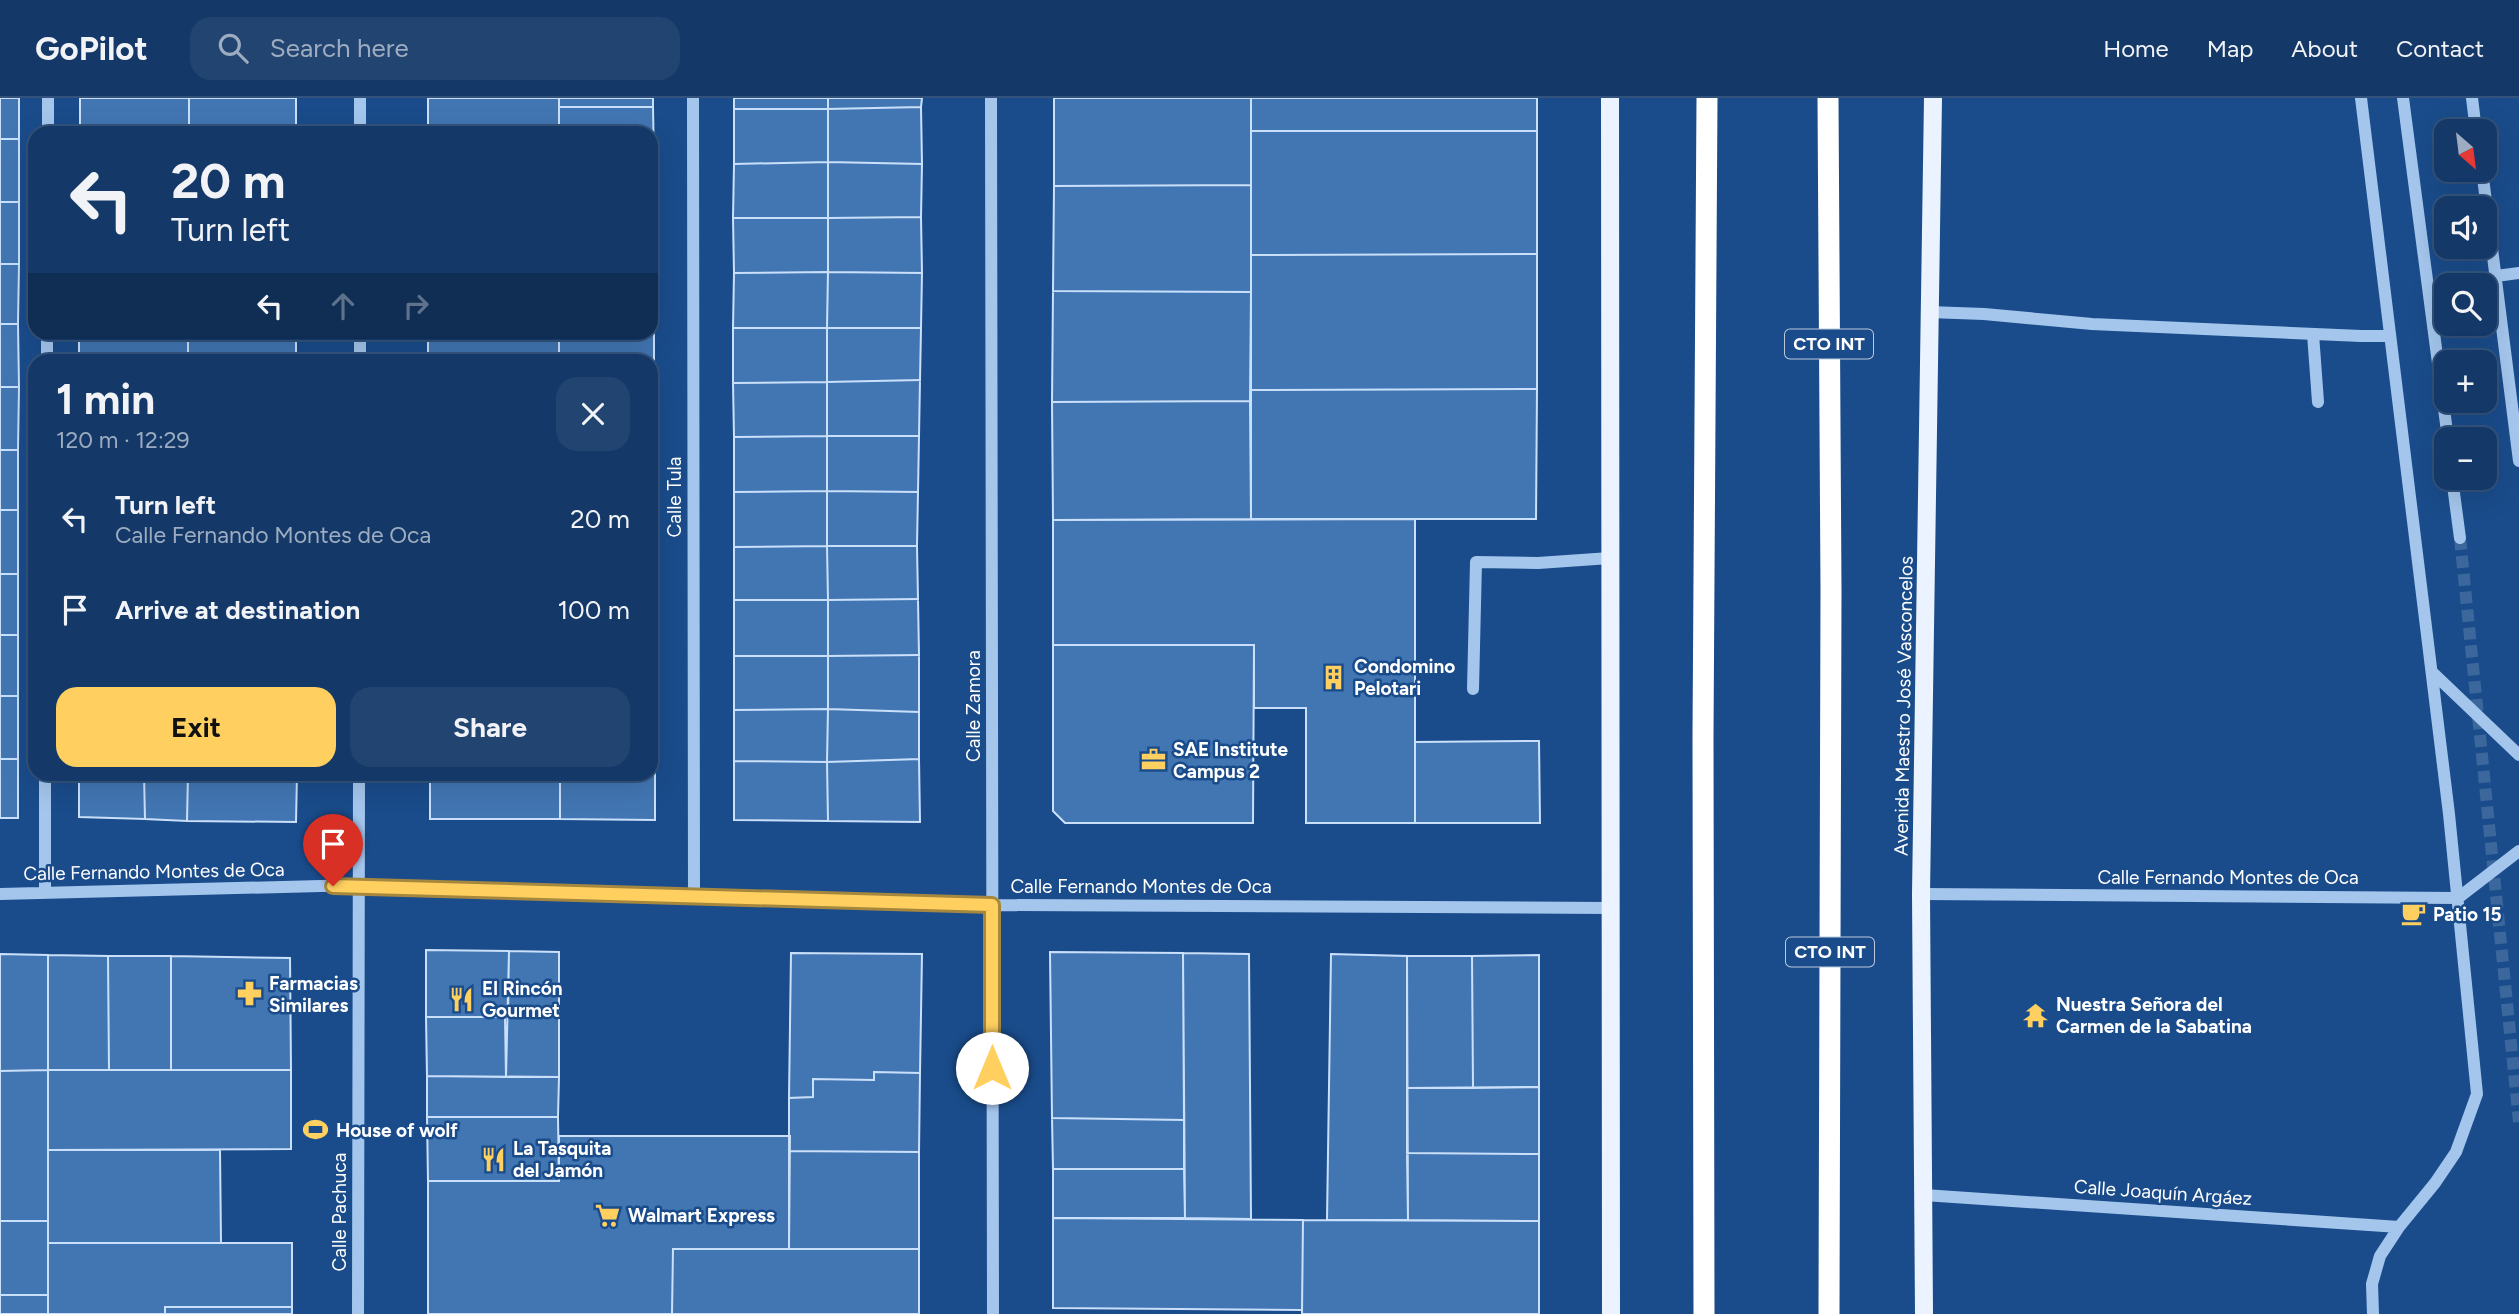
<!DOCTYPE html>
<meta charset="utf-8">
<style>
body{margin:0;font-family:Figtree,sans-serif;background:#214471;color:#f1f3f6;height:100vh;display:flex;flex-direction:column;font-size:26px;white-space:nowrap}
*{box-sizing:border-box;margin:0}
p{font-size:23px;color:#9dacc0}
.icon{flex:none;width:38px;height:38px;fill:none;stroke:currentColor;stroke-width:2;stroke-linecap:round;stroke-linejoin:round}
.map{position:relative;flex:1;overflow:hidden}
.panel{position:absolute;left:28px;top:256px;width:630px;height:427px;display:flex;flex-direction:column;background:#143968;border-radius:21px;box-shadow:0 7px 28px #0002,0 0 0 2px #33537c}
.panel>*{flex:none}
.banner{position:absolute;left:28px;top:28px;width:630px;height:214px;border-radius:21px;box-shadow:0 7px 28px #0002,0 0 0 2px #33537c;background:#143968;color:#f1f3f6;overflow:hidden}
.needle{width:46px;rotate:152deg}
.tools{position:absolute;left:2434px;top:21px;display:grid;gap:14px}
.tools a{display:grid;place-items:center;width:63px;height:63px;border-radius:14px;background:#143968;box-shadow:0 7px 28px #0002,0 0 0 2px #33537c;font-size:35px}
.pin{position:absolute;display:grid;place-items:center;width:60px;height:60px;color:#fff;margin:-72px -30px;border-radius:50% 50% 50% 0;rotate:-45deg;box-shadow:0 0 7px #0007}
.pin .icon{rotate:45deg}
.me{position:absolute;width:77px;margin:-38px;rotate:0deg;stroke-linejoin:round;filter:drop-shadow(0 0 5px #0008)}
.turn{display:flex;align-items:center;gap:24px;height:147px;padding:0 28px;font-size:32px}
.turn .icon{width:91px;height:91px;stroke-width:2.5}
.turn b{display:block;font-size:49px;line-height:60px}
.lanes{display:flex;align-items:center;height:66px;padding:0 28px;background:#0003;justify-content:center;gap:35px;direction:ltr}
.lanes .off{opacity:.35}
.round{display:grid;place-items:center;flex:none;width:74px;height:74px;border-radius:21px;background:#214471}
.head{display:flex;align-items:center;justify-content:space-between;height:119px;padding:0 28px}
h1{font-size:42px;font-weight:700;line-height:52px}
.primary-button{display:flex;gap:14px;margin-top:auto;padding:14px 28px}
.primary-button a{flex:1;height:80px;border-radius:21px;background:#ffd060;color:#111;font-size:28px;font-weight:700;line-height:80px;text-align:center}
.primary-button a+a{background:#214471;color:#f1f3f6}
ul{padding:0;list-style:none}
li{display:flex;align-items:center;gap:21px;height:91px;padding:0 28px}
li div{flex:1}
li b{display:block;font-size:26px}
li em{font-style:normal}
header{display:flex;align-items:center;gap:42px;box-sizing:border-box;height:98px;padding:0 35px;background:#143968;border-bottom:2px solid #33537c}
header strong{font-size:33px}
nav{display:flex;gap:38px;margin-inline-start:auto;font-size:24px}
.search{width:490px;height:63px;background:#214471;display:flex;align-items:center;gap:18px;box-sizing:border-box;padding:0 24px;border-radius:21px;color:#9dacc0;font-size:26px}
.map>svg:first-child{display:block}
.building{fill:#4276b3;stroke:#cae0fa;stroke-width:2}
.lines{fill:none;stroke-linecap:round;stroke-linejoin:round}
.minor-tunnel{stroke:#3c679c;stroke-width:12;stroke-dasharray:12 6;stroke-linecap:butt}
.minor{stroke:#a4c6ed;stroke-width:12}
.major{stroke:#eaf3ff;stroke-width:18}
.highway{stroke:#fff;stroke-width:21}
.route-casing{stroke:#a6873e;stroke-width:18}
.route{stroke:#ffd060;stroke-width:12}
.labels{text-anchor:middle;stroke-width:5;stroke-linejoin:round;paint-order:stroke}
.shield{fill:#1a4c8b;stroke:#bac9dc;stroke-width:2}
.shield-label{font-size:18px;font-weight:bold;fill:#fff}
.street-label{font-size:19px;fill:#fff;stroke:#1a4c8b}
.poi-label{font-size:19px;font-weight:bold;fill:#fff;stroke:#1a4c8b;text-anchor:start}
</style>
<header>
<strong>GoPilot</strong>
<div class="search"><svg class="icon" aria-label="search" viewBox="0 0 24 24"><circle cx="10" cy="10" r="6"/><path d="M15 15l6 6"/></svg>Search here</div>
<nav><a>Home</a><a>Map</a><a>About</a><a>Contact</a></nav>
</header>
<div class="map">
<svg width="2519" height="1216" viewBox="0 0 2519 1216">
<rect width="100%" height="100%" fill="#1a4c8b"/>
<path class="building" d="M 0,0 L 19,0 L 19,41 L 0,41 Z
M 80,0 L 189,0 L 189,35 L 80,35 Z
M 189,0 L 296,0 L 296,35 L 189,35 Z
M 428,0 L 559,0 L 559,31 L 428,33 Z
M 559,0 L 653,0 L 653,9 L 559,9 Z
M 734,0 L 828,0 L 828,11 L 734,11 Z
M 828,0 L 922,0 L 921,9 L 828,11 Z
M 1054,0 L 1251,0 L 1251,87 L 1054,88 Z
M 1251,0 L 1537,0 L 1537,33 L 1251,33 Z
M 559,9 L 653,9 L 654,63 L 651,63 L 651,35 L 559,35 Z
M 921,9 L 922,66 L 828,64 L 828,11 Z
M 734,11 L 828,11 L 828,64 L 734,66 Z
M 559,31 L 559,35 L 428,35 L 428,33 Z
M 1251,33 L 1537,33 L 1537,156 L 1251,157 Z
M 0,41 L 19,41 L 19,104 L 0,104 Z
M 651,63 L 654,63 L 654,120 L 651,120 Z
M 828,64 L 828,120 L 733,120 L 734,66 Z
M 828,64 L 922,66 L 921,119 L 828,120 Z
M 1251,87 L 1251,194 L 1053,193 L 1054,88 Z
M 0,104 L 19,104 L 19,166 L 0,166 Z
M 921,119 L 922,175 L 828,174 L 828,120 Z
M 651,120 L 654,120 L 654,175 L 651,175 Z
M 733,120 L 828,120 L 828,174 L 734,175 Z
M 1537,156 L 1537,291 L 1251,292 L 1251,157 Z
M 0,166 L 19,166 L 18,226 L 0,226 Z
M 828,174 L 827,230 L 733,230 L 734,175 Z
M 828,174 L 922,175 L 921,230 L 827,230 Z
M 651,175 L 654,175 L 654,229 L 651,229 Z
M 1053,193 L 1251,194 L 1250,303 L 1052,304 Z
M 0,226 L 18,226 L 19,289 L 0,289 Z
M 651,229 L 654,229 L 654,283 L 651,283 L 651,262 L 559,262 L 559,234 L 651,234 Z
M 733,230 L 827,230 L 827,284 L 733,285 Z
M 827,230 L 921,230 L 920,282 L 827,284 Z
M 79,234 L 188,234 L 188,262 L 79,262 Z
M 188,234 L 296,234 L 296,262 L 188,262 Z
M 428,234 L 559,234 L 559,262 L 428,262 Z
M 920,282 L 919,338 L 827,338 L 827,284 Z
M 651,283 L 654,283 L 655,337 L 651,337 Z
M 827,284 L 827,338 L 734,339 L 733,285 Z
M 0,289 L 19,289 L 18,352 L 0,352 Z
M 1537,291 L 1536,421 L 1251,421 L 1251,292 Z
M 1250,303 L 1251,421 L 1053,422 L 1052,304 Z
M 651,337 L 655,337 L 655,392 L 651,392 Z
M 827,338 L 919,338 L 918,394 L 827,393 Z
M 827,338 L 827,393 L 734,394 L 734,339 Z
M 0,352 L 18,352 L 18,412 L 0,412 Z
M 651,392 L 655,392 L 655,448 L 651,448 Z
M 827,393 L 827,448 L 734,449 L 734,394 Z
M 827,393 L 918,394 L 917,448 L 827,448 Z
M 0,412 L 18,412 L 18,476 L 0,476 Z
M 1415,421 L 1415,725 L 1306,725 L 1306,610 L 1254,610 L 1254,547 L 1053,547 L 1053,422 Z
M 651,448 L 655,448 L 655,502 L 651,502 Z
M 827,448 L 828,502 L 734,502 L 734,449 Z
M 827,448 L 917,448 L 918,501 L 828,502 Z
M 0,476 L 18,476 L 18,537 L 0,537 Z
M 918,501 L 919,557 L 828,558 L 828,502 Z
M 651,502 L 655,502 L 655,557 L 651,557 Z
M 734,502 L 828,502 L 828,558 L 734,558 Z
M 0,537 L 18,537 L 18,598 L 0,598 Z
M 1053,547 L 1254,547 L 1253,725 L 1065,725 L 1053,713 Z
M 651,557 L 655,557 L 655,611 L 651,611 Z
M 919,557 L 919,614 L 828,611 L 828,558 Z
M 734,558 L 828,558 L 828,611 L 734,612 Z
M 0,598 L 18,598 L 18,661 L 0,661 Z
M 651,611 L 655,611 L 655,662 L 651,662 Z
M 828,611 L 827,664 L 734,663 L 734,612 Z
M 828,611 L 919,614 L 919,661 L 827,664 Z
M 1539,643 L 1540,725 L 1415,725 L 1415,644 Z
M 0,661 L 18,661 L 18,720 L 0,720 Z
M 919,661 L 920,724 L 828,723 L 827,664 Z
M 651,662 L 655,662 L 655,722 L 560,721 L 560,676 L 651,676 Z
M 734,663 L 827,664 L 828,723 L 734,722 Z
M 79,676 L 144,676 L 145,721 L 79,719 Z
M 144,676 L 188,676 L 187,723 L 145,721 Z
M 188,676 L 297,676 L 296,724 L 187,723 Z
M 430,676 L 560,676 L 560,721 L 430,721 Z
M 426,852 L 509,853 L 508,919 L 426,919 Z
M 509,853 L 559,854 L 559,979 L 506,979 Z
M 1050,854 L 1183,855 L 1184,1022 L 1052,1020 Z
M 791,855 L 922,856 L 920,975 L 874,974 L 874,982 L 813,981 L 813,999 L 789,1000 Z
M 1183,855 L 1249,856 L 1251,1121 L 1185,1120 Z
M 0,856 L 48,857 L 48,972 L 0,973 Z
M 1331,856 L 1407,858 L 1408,1122 L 1327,1122 Z
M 48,857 L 108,858 L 109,972 L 48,972 Z
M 1539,857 L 1539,989 L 1473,990 L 1472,858 Z
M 108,858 L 171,858 L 171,972 L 109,972 Z
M 171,858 L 290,860 L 291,972 L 171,972 Z
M 1407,858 L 1472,858 L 1473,990 L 1407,990 Z
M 426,919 L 505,919 L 506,979 L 427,978 Z
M 48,972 L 48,1123 L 0,1123 L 0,973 Z
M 48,972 L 291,972 L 291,1051 L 48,1052 Z
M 874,974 L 920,975 L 919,1054 L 789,1053 L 789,1000 L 813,999 L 813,981 L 874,982 Z
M 427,978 L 559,979 L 558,1019 L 427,1019 Z
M 1539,989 L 1539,1056 L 1407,1055 L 1407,990 Z
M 427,1019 L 558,1019 L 559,1083 L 428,1083 Z
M 1052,1020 L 1184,1022 L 1184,1071 L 1053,1071 Z
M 559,1038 L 790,1038 L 789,1151 L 673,1151 L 672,1216 L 428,1216 L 428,1083 L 559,1083 Z
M 48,1052 L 220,1052 L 221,1145 L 48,1145 Z
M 789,1053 L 919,1054 L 919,1151 L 789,1151 Z
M 1407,1055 L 1539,1056 L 1539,1123 L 1408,1122 Z
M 1053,1071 L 1184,1071 L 1185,1120 L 1053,1120 Z
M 1053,1120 L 1303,1122 L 1302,1212 L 1053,1210 Z
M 1303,1122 L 1539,1123 L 1539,1216 L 1302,1216 Z
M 0,1123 L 48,1123 L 48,1197 L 0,1197 Z
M 48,1145 L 292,1145 L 292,1209 L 165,1209 L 165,1216 L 48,1216 Z
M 673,1151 L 919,1151 L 919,1216 L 672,1216 Z
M 0,1197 L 48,1197 L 48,1216 L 0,1216 Z
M 165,1209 L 292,1209 L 292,1216 L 165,1216 Z"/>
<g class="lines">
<path class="minor-tunnel" d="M 2460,440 L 2519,1024"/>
<path class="minor" d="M 693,0 L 694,797
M 991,0 L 993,1216
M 2361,0 L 2449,716 L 2477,996 L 2456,1054 L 2435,1085 L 2399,1129 L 2380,1158 L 2372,1186 L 2373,1216
M 2403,0 L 2448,341
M 2472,0 L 2476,33
M 48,35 L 48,0
M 360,35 L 360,0
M 2482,72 L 2519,363
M 2496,178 L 2519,175
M 1929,214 L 1984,216 L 2092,226 L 2361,238 L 2390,238
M 2313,236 L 2318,304
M 47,262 L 47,234
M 360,262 L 360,234
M 2452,380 L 2460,440
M 2432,574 L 2519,657
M 1473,591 L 1476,464 L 1538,465 L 1610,460
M 45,795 L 45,676
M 0,796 L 359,787 L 992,807 L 1610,810
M 1921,796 L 2458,800 L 2519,753
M 1924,1097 L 2399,1129
M 358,1216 L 359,676"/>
<path class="major" d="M 1610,0 L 1611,1216
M 1924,1216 L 1921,796 L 1933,0"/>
<path class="highway" d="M 1828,0 L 1831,492 L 1829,1216
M 1704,1216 L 1703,637 L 1707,0"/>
</g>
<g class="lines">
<defs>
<path id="route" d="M 333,788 L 992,807 L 992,970"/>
</defs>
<use href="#route" class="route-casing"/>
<use href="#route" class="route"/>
</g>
<defs>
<symbol id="building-bare" viewBox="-9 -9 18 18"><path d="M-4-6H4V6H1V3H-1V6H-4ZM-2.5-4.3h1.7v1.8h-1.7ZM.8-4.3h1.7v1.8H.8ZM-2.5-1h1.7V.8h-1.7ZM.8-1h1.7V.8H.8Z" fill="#ffd060" stroke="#1a4c8b" stroke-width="2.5" paint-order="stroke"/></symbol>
<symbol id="office-bare" viewBox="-9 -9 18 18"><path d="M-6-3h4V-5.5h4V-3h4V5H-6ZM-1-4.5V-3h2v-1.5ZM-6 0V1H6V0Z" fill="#ffd060" stroke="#1a4c8b" stroke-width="2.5" paint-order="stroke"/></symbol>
<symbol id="cafe-bare" viewBox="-9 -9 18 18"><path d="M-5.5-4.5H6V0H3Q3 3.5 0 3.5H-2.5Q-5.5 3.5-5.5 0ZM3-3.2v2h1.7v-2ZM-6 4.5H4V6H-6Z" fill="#ffd060" stroke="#1a4c8b" stroke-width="2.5" paint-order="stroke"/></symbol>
<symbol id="pharmacy-bare" viewBox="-9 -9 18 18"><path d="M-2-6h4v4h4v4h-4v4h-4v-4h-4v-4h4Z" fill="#ffd060" stroke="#1a4c8b" stroke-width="2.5" paint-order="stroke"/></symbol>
<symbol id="restaurant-bare" viewBox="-9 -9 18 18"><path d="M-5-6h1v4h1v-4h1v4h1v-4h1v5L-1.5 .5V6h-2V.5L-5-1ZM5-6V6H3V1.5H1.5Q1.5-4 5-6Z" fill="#ffd060" stroke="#1a4c8b" stroke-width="2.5" paint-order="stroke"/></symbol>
<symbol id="temple-bare" viewBox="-9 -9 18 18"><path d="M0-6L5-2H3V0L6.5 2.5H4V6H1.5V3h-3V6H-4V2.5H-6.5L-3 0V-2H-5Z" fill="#ffd060" stroke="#1a4c8b" stroke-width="2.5" paint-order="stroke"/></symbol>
<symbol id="stadium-bare" viewBox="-9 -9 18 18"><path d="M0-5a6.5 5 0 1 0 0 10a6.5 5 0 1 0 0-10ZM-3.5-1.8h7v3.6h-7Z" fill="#ffd060" stroke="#1a4c8b" stroke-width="2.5" paint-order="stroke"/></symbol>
<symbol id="supermarket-bare" viewBox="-9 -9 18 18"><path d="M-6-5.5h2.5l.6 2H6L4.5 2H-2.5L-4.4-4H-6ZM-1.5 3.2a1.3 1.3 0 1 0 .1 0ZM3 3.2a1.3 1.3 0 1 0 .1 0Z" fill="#ffd060" stroke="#1a4c8b" stroke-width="2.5" paint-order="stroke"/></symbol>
</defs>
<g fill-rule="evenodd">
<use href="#building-bare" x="1316" y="562" width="35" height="35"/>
<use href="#office-bare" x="1136" y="644" width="35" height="35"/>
<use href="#cafe-bare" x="2396" y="798" width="35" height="35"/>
<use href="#pharmacy-bare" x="232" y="878" width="35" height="35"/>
<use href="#restaurant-bare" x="444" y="884" width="35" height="35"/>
<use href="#temple-bare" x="2018" y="900" width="35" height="35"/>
<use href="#stadium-bare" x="298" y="1014" width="35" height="35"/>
<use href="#restaurant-bare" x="476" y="1044" width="35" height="35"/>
<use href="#supermarket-bare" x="590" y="1100" width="35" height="35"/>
</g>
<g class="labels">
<g class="shield">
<rect x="1785" y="231.5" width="88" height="29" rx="5"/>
<rect x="1786" y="839.5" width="88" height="29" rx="5"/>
</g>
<g class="shield-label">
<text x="1829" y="252">CTO INT</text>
<text x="1830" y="860">CTO INT</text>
</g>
<g class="street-label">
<text transform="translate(674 399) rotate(-90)" y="7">Calle Tula</text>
<text transform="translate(973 608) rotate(-90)" y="7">Calle Zamora</text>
<text transform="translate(1903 608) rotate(-89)" y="7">Avenida Maestro José Vasconcelos</text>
<text transform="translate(154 773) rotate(-1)" y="7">Calle Fernando Montes de Oca</text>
<text x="2228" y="786">Calle Fernando Montes de Oca</text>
<text x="1141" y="795">Calle Fernando Montes de Oca</text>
<text transform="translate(2163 1094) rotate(4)" y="7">Calle Joaquín Argáez</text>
<text transform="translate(339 1114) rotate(-90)" y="7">Calle Pachuca</text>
</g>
<g class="poi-label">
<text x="1354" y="575">Condomino<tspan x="1354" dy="22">Pelotari</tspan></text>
<text x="1173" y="658">SAE Institute<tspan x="1173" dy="22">Campus 2</tspan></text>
<text x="2433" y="823">Patio 15</text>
<text x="269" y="892">Farmacias<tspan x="269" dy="22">Similares</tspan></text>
<text x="482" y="897">El Rincón<tspan x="482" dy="22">Gourmet</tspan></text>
<text x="2056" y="913">Nuestra Señora del<tspan x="2056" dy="22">Carmen de la Sabatina</tspan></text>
<text x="336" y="1039">House of wolf</text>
<text x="513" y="1057">La Tasquita<tspan x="513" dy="22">del Jamón</tspan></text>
<text x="628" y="1124">Walmart Express</text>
</g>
</g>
</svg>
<div class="tools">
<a><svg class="needle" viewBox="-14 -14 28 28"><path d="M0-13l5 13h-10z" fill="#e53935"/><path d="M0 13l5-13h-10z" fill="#9dacc0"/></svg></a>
<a><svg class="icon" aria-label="sound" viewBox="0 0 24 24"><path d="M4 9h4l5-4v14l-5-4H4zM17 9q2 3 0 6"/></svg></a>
<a><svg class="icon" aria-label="search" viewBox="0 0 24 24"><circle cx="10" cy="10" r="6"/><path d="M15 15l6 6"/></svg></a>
<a>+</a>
<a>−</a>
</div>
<div class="pin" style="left:333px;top:788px;background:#d93025"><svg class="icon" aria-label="arrive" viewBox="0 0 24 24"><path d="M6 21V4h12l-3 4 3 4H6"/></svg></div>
<svg class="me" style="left:992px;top:970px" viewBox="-20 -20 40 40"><circle r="19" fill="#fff"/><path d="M0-13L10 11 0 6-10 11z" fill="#ffd060"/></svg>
<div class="banner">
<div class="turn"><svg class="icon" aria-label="left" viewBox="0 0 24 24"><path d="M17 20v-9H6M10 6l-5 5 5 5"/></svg><div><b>20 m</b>Turn left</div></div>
<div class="lanes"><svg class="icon" aria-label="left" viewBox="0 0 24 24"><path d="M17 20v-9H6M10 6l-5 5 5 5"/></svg><svg class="icon off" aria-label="ahead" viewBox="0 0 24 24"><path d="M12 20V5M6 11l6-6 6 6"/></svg><svg class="icon off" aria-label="right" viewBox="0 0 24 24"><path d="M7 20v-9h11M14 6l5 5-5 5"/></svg></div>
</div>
<section class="panel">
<div class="head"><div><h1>1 min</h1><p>120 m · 12:29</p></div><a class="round"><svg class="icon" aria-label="close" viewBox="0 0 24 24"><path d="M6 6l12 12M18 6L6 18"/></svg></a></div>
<ul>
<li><svg class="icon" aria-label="left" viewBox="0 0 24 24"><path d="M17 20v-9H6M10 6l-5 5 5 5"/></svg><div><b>Turn left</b><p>Calle Fernando Montes de Oca</p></div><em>20 m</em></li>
<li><svg class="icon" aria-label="arrive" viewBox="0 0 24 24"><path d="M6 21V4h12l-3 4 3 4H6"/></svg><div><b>Arrive at destination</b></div><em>100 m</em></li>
</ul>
<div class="primary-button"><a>Exit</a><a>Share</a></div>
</section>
</div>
